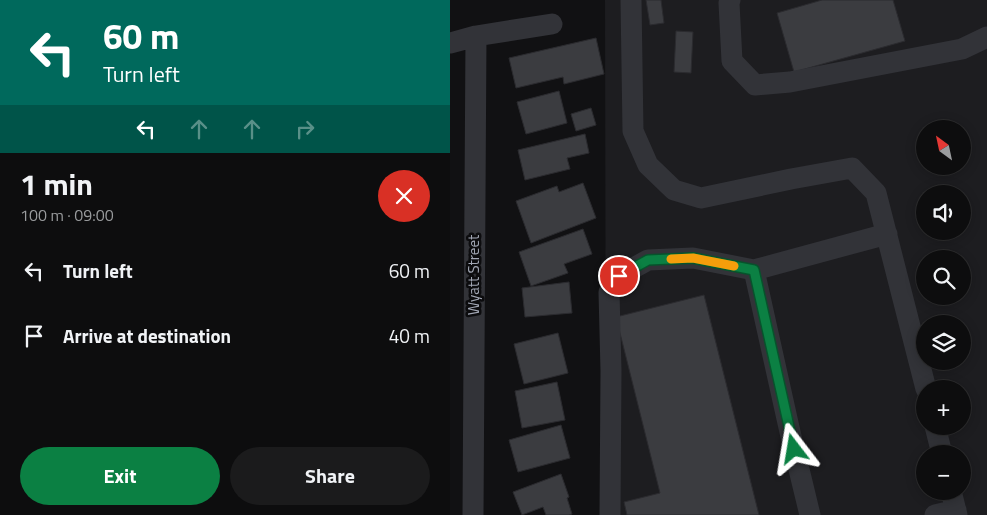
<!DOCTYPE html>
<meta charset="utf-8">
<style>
body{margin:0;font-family:"Titillium Web",sans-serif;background:#1b1b1c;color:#f1f3f6;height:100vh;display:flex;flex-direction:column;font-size:19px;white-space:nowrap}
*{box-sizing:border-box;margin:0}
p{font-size:16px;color:#9a9c9e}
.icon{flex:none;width:28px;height:28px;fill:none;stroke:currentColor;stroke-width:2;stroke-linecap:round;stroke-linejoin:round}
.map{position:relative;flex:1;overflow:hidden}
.panel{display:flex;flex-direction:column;background:#0d0d0e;width:450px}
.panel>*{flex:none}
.top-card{background:#00695c;color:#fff;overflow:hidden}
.needle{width:32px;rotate:327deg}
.buttons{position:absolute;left:466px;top:120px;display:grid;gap:10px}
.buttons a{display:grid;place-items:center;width:55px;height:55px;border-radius:50%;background:#0d0d0e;box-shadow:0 2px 12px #0003,0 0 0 1px #2d2d2e;font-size:25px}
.pin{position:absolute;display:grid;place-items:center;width:42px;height:42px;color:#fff;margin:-21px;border:2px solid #fff;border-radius:50%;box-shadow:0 1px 5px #0007}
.me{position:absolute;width:55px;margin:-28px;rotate:346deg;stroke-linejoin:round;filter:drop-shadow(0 0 4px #0008)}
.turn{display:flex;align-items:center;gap:18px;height:105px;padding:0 20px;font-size:22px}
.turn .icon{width:65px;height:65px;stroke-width:2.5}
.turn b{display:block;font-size:35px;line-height:42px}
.lanes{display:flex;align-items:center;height:48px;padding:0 20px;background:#0003;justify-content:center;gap:25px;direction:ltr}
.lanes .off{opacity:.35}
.round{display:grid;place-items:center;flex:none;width:52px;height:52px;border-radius:26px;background:#1b1b1c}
.summary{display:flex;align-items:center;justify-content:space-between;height:85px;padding:0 20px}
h1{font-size:30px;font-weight:700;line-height:38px}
.primary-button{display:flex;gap:10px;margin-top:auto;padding:10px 20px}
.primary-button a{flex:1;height:58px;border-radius:30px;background:#0b8043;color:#fff;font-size:20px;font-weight:700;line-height:58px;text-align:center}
.primary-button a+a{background:#1b1b1c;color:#f1f3f6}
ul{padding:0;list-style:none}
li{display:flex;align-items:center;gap:15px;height:65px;padding:0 20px}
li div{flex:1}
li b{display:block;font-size:19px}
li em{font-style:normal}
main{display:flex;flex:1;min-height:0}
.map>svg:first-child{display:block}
.built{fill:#1d1d20;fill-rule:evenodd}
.building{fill:#3b3c40;stroke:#2b2b2f}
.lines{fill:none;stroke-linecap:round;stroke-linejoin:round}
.minor{stroke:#323338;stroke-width:21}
.route-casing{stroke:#07532c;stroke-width:12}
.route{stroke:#0b8043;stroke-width:9}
.slow{stroke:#f59e0b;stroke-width:9}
.labels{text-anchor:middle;stroke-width:5;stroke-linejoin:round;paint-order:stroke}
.street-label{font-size:15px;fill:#a2a7b4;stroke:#0c0c0e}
</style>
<main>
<section class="panel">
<div class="top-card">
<div class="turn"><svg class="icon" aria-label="left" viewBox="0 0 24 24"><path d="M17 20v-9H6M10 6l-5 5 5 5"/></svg><div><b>60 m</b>Turn left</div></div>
<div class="lanes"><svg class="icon" aria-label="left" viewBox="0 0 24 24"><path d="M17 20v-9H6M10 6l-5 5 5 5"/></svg><svg class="icon off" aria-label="ahead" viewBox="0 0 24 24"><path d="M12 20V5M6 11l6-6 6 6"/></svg><svg class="icon off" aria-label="ahead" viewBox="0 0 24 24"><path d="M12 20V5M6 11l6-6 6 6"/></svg><svg class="icon off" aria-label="right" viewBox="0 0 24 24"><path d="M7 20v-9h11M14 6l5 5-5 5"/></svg></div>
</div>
<div class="summary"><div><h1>1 min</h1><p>100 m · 09:00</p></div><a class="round" style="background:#d93025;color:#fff"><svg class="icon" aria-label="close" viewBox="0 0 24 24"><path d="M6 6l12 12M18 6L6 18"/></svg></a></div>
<ul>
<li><svg class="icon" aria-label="left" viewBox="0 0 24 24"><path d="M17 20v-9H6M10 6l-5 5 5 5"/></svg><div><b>Turn left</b></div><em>60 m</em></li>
<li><svg class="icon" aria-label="arrive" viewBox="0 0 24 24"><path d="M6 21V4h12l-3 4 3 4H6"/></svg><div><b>Arrive at destination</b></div><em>40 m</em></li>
</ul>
<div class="primary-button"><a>Exit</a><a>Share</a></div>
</section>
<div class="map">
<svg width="537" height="515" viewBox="0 0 537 515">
<rect width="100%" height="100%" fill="#111113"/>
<path class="built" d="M 155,0 L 537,0 L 537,515 L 156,515 ZM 475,129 L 512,129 L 512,166 L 475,166 ZM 475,194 L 512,194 L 512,231 L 475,231 ZM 475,259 L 512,259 L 512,296 L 475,296 ZM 475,324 L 512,324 L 512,361 L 475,361 ZM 475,389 L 512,389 L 512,426 L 475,426 ZM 475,454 L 512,454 L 512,491 L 475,491 Z"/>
<path class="building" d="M 196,0 L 211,0 L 214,23 L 200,25 Z
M 372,0 L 443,0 L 455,41 L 344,72 L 327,13 Z
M 226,31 L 243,32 L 241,73 L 224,72 Z
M 146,38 L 154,74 L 114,84 L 113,77 L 66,88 L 59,58 Z
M 109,91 L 117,123 L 76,134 L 67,102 Z
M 141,108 L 146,125 L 126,131 L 121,114 Z
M 135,134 L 139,153 L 117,158 L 120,169 L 75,180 L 68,150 Z
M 133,183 L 146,218 L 81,243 L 66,201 L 107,186 L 109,192 Z
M 133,229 L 142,254 L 114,264 L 118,273 L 81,286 L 69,252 Z
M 119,282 L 122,313 L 75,317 L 72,288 Z
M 254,295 L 309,515 L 177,515 L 174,502 L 210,493 L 166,317 Z
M 108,333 L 118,373 L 74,384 L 64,344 Z
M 107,382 L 115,420 L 72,428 L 65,391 Z
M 111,425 L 120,458 L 68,472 L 59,440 Z
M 111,474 L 119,497 L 117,498 L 122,514 L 119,515 L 96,515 L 93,507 L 72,515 L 63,492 Z"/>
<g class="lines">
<path class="minor" d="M 181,0 L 183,131 L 198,165 L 224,190 L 251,198 L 341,179 L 402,168 L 426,193 L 476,389
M 280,0 L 279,3 L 282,61 L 305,85 L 340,82 L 512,49 L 537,37
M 0,43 L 26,36 L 102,24
M 485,426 L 492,454
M 501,491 L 507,515
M 23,515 L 26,36
M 160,515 L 161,371 L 159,292 L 169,276 L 198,260 L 243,258 L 304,270
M 360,515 L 340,432 L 304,270 L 437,234
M 485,515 L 506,510"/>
</g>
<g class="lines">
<defs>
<path id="route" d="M 169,276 L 198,260 L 243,258 L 304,270 L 344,449"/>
</defs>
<use href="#route" class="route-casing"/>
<use href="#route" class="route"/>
<path class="slow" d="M 221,259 L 243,258 L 284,266"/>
</g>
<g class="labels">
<g class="street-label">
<text transform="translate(24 275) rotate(-90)" y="5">Wyatt Street</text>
</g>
</g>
</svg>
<div class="buttons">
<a><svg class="needle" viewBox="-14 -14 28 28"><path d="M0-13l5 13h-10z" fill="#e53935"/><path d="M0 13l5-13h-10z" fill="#9a9c9e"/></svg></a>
<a><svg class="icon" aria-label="sound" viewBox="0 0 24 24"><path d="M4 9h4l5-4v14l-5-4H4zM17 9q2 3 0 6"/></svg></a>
<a><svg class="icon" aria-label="search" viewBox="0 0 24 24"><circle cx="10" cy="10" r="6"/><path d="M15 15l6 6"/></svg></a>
<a><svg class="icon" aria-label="layers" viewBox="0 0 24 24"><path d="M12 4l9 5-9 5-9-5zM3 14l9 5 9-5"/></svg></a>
<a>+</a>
<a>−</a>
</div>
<div class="pin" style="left:169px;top:276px;background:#d93025"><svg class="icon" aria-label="arrive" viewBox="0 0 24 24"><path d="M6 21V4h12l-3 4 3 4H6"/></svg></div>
<svg class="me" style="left:344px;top:449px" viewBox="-20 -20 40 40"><path d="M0-17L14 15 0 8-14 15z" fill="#0b8043" stroke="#fff" stroke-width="4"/></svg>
</div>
</main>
